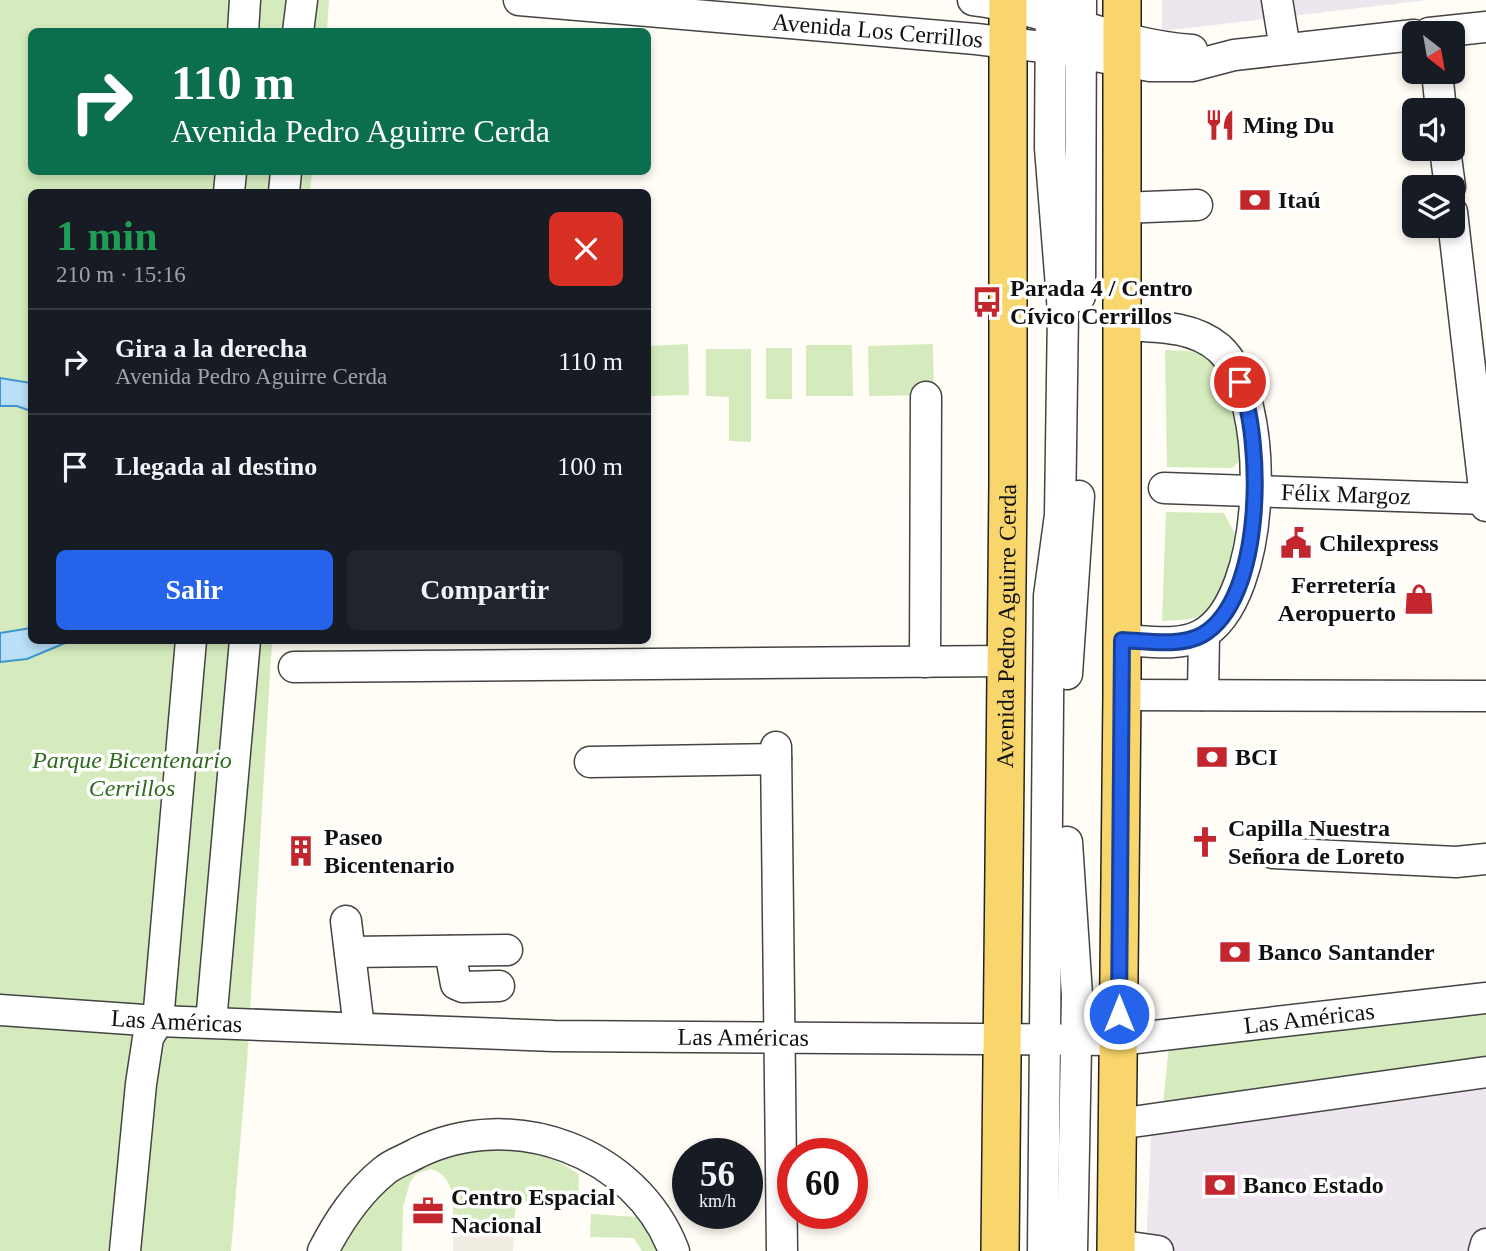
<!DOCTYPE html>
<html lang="es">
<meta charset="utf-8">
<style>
body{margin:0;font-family:Georgia,serif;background:#20242c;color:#f1f3f6;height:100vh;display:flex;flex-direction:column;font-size:26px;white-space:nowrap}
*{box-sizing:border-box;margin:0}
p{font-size:23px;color:#9ea1a6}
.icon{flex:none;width:38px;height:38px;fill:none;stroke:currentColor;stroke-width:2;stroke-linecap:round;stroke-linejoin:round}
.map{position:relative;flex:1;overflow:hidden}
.drawer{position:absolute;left:28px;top:189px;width:623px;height:455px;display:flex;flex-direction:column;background:#171b24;border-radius:10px;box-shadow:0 4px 10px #0003}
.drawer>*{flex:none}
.guide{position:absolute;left:28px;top:28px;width:623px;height:147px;border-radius:10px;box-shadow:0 4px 10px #0003;background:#0b6e4f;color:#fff;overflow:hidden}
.needle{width:46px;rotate:149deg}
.fabs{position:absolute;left:1402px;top:21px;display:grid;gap:14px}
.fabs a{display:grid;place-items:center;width:63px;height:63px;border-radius:10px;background:#171b24;box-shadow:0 4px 10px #0003;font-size:35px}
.speed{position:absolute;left:672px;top:1138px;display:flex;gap:14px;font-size:35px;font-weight:700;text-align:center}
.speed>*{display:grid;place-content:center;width:91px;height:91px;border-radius:50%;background:#171b24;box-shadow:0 4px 10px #0003;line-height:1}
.speed small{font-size:18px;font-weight:400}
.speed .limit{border:10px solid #d22;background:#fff;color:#111}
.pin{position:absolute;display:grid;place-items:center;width:60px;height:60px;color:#fff;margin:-30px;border:4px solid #fff;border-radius:50%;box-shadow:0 2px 7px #0007}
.me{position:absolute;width:77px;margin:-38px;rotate:0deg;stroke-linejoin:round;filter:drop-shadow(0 0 5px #0008)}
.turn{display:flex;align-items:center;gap:24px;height:147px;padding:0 28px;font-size:32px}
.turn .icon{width:91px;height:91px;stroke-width:2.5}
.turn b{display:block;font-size:49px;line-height:60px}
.round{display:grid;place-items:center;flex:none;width:74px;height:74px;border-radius:10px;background:#20242c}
.summary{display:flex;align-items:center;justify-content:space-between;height:119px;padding:0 28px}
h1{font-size:42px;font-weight:700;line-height:52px;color:#1e9e55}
.action{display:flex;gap:14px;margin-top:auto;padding:14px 28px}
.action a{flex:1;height:80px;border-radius:10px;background:#2563eb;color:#fff;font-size:28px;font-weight:700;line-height:80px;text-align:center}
.action a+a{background:#20242c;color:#f1f3f6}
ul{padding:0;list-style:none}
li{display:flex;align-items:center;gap:21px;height:105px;padding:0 28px;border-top:2px solid #363941}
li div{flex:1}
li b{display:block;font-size:26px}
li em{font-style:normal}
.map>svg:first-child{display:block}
.industrial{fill:#eee6ef}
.green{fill:#d5ebbd}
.plaza{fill:#f1ede2}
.water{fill:#b9e0f7;stroke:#3f96cf;stroke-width:2}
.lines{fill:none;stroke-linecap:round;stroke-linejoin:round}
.minor-casing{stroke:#444;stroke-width:33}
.major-casing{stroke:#222;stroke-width:40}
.minor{stroke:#fff;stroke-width:30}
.major{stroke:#f9d66b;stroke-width:37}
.route-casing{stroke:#184099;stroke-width:18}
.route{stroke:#2563eb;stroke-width:12}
.labels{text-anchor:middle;stroke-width:7;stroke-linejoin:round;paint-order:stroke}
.street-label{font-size:24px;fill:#111;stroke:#fff}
.poi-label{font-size:24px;font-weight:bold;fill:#111;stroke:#fff;text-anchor:start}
.park-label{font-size:24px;font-style:italic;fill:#2f6b1f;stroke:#fff}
</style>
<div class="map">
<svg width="1486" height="1251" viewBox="0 0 1486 1251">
<rect width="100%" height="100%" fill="#fffdf5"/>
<path class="industrial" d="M 1162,0 L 1428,0 L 1162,31 Z
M 1486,1089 L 1486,1251 L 1146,1251 L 1151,1135 Z"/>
<path class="green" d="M 0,0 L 329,0 L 327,31 L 32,32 L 32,172 L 312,172 L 310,192 L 32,192 L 32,640 L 272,641 L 247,1062 L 231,1251 L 0,1251 Z
M 688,344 L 689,395 L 648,396 L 648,346 Z
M 933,344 L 934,395 L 869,396 L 868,346 Z
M 806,345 L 852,345 L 853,396 L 806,396 Z
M 766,348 L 792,348 L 792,399 L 766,399 Z
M 706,349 L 751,349 L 751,442 L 729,441 L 729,397 L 706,396 Z
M 1165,350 L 1205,352 L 1226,371 L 1242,459 L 1232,468 L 1167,467 Z
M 1166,512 L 1224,513 L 1235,534 C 1231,554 1223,600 1206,612 C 1194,621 1177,620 1162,621 Z
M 1486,1007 L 1486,1056 L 1163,1105 L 1169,1045 Z
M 486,1147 C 528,1150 542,1150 579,1174 L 578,1206 C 558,1190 533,1193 515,1210 L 514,1227 L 453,1225 C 453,1203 456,1176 431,1169 L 416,1174 L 410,1182 L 403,1207 L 402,1251 L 339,1251 C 378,1184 410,1162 486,1147 Z
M 591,1214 L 637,1217 L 659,1251 L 642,1251 L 634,1238 L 590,1237 Z"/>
<path class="plaza" d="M 453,1234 L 514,1235 L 513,1251 L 453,1251 Z"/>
<path class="water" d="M 0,378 L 31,383 L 31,411 L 17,406 L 0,406 Z
M 31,628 L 32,640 L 70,641 L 27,659 L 0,662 L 0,633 Z"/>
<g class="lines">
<defs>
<g id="minor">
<path id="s1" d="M 519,0 L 976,39 L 1051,48 L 1150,66 L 1192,66 L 1234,55 L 1414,35"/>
<path d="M 973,0 C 1048,9 1116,45 1192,50"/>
<path d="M 1277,0 L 1285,49"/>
<path d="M 243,32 L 245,0"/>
<path d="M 298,32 L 302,0"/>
<path d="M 1429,33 L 1486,27"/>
<path d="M 1437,72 L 1441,110"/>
<path d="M 1445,149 L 1450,187"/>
<path d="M 229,192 L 231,172"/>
<path d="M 284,192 L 286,172"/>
<path d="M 1122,208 L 1197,205"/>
<path d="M 1452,212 L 1486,506"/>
<path d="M 1080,296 L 1081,0"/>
<path id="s2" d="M 1164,488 L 1486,499"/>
<path d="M 1122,640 C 1146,641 1179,647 1201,635 C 1268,600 1273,397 1219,348 C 1192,325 1155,327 1122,325"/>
<path d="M 925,662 L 926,397"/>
<path d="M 294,667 L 1006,661"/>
<path d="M 1067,674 L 1079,496"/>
<path d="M 1122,695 L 1486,696"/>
<path d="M 1203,695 L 1204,634"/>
<path d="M 776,747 L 782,1251"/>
<path d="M 590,762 L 776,759"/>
<path d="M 1067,842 L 1077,995 L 1072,1251"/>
<path d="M 1273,853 L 1456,862 L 1486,859"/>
<path d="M 346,921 L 359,1028"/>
<path d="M 450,951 L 456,984 L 463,987 L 499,986"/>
<path d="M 350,952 L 507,950"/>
<path id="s3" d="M 0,1010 L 158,1021 L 554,1036 L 1119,1040 L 1486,998"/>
<path d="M 211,1022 L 245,640"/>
<path d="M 1118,1124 L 1486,1072"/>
<path d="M 1116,1245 L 1158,1251"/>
<path d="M 125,1251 L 141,1084 L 148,1038 L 158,1021 L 191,640"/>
<path d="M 323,1251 C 339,1220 357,1193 384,1171 C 393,1163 407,1159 417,1153 C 512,1106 636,1151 674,1251"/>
<path d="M 1043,1251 L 1049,596 L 1060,515 L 1063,312 L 1050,148 L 1051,0"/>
<path d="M 1484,1251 L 1486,1244"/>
</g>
<g id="major">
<path id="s4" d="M 1000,1251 L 1008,484 L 1008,0"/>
<path d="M 1116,1251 L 1122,695 L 1122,0"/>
</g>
</defs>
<use href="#minor" class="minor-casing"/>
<use href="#major" class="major-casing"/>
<use href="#minor" class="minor"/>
<use href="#major" class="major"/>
</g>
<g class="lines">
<defs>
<path id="route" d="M 1119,1014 L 1122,640 C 1146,641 1180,647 1202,635 C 1265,599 1263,441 1240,382"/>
</defs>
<use href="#route" class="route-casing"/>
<use href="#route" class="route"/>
</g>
<defs>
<symbol id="restaurant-bare" viewBox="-9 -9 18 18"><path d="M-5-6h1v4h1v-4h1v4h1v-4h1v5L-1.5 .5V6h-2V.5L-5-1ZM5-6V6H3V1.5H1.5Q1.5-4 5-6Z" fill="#c4262e" stroke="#fff" stroke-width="2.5" paint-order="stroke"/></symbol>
<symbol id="bank-bare" viewBox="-9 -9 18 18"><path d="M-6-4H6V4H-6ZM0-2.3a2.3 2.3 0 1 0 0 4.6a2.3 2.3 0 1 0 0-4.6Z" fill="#c4262e" stroke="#fff" stroke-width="2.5" paint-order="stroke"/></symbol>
<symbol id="bus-bare" viewBox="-9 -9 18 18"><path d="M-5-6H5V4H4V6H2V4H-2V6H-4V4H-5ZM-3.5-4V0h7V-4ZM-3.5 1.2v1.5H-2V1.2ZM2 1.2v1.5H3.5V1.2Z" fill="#c4262e" stroke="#fff" stroke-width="2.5" paint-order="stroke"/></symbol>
<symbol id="civic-bare" viewBox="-9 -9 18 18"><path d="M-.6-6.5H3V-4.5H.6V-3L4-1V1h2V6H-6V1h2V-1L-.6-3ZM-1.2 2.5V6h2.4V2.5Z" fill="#c4262e" stroke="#fff" stroke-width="2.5" paint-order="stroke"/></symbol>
<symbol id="shop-bare" viewBox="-9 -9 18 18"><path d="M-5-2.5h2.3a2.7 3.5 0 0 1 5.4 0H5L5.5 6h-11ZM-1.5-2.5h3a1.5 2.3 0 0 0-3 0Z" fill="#c4262e" stroke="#fff" stroke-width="2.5" paint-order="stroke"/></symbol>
<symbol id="church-bare" viewBox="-9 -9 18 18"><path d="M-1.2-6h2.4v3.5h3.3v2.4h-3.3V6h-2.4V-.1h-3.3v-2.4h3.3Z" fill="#c4262e" stroke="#fff" stroke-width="2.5" paint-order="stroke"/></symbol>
<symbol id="building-bare" viewBox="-9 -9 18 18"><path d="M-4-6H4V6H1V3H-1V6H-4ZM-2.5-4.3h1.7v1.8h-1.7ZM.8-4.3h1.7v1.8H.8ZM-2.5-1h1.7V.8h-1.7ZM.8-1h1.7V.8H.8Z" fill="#c4262e" stroke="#fff" stroke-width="2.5" paint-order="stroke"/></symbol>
<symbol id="office-bare" viewBox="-9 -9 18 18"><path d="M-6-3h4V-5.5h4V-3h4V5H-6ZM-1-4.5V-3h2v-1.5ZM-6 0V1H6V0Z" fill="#c4262e" stroke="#fff" stroke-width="2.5" paint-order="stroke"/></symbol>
</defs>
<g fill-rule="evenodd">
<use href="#restaurant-bare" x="1198" y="103" width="44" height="44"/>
<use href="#bank-bare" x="1233" y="178" width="44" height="44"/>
<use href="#bus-bare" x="965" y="280" width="44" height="44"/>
<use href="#civic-bare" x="1274" y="521" width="44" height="44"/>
<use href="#shop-bare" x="1397" y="577" width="44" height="44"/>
<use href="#bank-bare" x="1190" y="735" width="44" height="44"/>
<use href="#church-bare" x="1183" y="820" width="44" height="44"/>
<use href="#building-bare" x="279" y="829" width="44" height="44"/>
<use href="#bank-bare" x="1213" y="930" width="44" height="44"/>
<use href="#bank-bare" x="1198" y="1163" width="44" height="44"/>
<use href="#office-bare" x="406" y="1189" width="44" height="44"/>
</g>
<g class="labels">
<g class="street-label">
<text dy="8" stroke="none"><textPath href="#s1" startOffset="360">Avenida Los Cerrillos</textPath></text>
<text dy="8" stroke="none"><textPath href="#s2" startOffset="182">Félix Margoz</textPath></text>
<text dy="8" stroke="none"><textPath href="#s4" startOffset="625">Avenida Pedro Aguirre Cerda</textPath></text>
<text dy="8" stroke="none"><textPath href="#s3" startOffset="1311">Las Américas</textPath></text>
<text dy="8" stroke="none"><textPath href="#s3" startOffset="177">Las Américas</textPath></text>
<text dy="8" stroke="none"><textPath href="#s3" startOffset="744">Las Américas</textPath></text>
</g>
<g class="poi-label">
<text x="1243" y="133">Ming Du</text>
<text x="1278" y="208">Itaú</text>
<text x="1010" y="296">Parada 4 / Centro<tspan x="1010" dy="28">Cívico Cerrillos</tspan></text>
<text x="1319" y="551">Chilexpress</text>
<text x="1396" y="593" text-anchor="end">Ferretería<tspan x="1396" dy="28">Aeropuerto</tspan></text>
<text x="1235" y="765">BCI</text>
<text x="1228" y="836">Capilla Nuestra<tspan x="1228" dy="28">Señora de Loreto</tspan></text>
<text x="324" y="845">Paseo<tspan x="324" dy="28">Bicentenario</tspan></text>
<text x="1258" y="960">Banco Santander</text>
<text x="1243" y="1193">Banco Estado</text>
<text x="451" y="1205">Centro Espacial<tspan x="451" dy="28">Nacional</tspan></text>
</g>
<g class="park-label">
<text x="132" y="768">Parque Bicentenario<tspan x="132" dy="28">Cerrillos</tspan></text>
</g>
</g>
</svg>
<div class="fabs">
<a><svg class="needle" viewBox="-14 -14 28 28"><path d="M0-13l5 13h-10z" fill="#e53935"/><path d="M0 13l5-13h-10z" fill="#9ea1a6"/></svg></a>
<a><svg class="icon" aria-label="sound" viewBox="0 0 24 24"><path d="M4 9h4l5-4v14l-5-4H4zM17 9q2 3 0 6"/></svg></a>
<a><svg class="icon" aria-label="layers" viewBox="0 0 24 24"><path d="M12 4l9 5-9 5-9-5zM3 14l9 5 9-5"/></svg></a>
</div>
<div class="speed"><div>56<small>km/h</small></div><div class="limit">60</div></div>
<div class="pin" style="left:1240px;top:382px;background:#d93025"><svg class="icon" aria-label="arrive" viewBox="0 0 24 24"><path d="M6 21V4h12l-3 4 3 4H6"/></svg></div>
<svg class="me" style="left:1119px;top:1014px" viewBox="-20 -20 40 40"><circle r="17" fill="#2563eb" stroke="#fff" stroke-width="3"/><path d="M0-11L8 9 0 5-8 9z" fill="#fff"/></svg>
<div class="guide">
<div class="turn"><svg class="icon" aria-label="right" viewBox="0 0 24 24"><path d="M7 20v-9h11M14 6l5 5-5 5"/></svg><div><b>110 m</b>Avenida Pedro Aguirre Cerda</div></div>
</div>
<section class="drawer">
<div class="summary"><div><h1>1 min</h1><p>210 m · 15:16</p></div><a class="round" style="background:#d93025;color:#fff"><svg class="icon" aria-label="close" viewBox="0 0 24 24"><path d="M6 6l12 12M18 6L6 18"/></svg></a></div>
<ul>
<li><svg class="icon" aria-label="right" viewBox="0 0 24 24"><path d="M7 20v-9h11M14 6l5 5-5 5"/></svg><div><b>Gira a la derecha</b><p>Avenida Pedro Aguirre Cerda</p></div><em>110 m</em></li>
<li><svg class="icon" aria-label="arrive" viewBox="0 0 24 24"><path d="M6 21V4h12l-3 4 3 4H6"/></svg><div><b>Llegada al destino</b></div><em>100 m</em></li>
</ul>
<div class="action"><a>Salir</a><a>Compartir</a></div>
</section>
</div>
